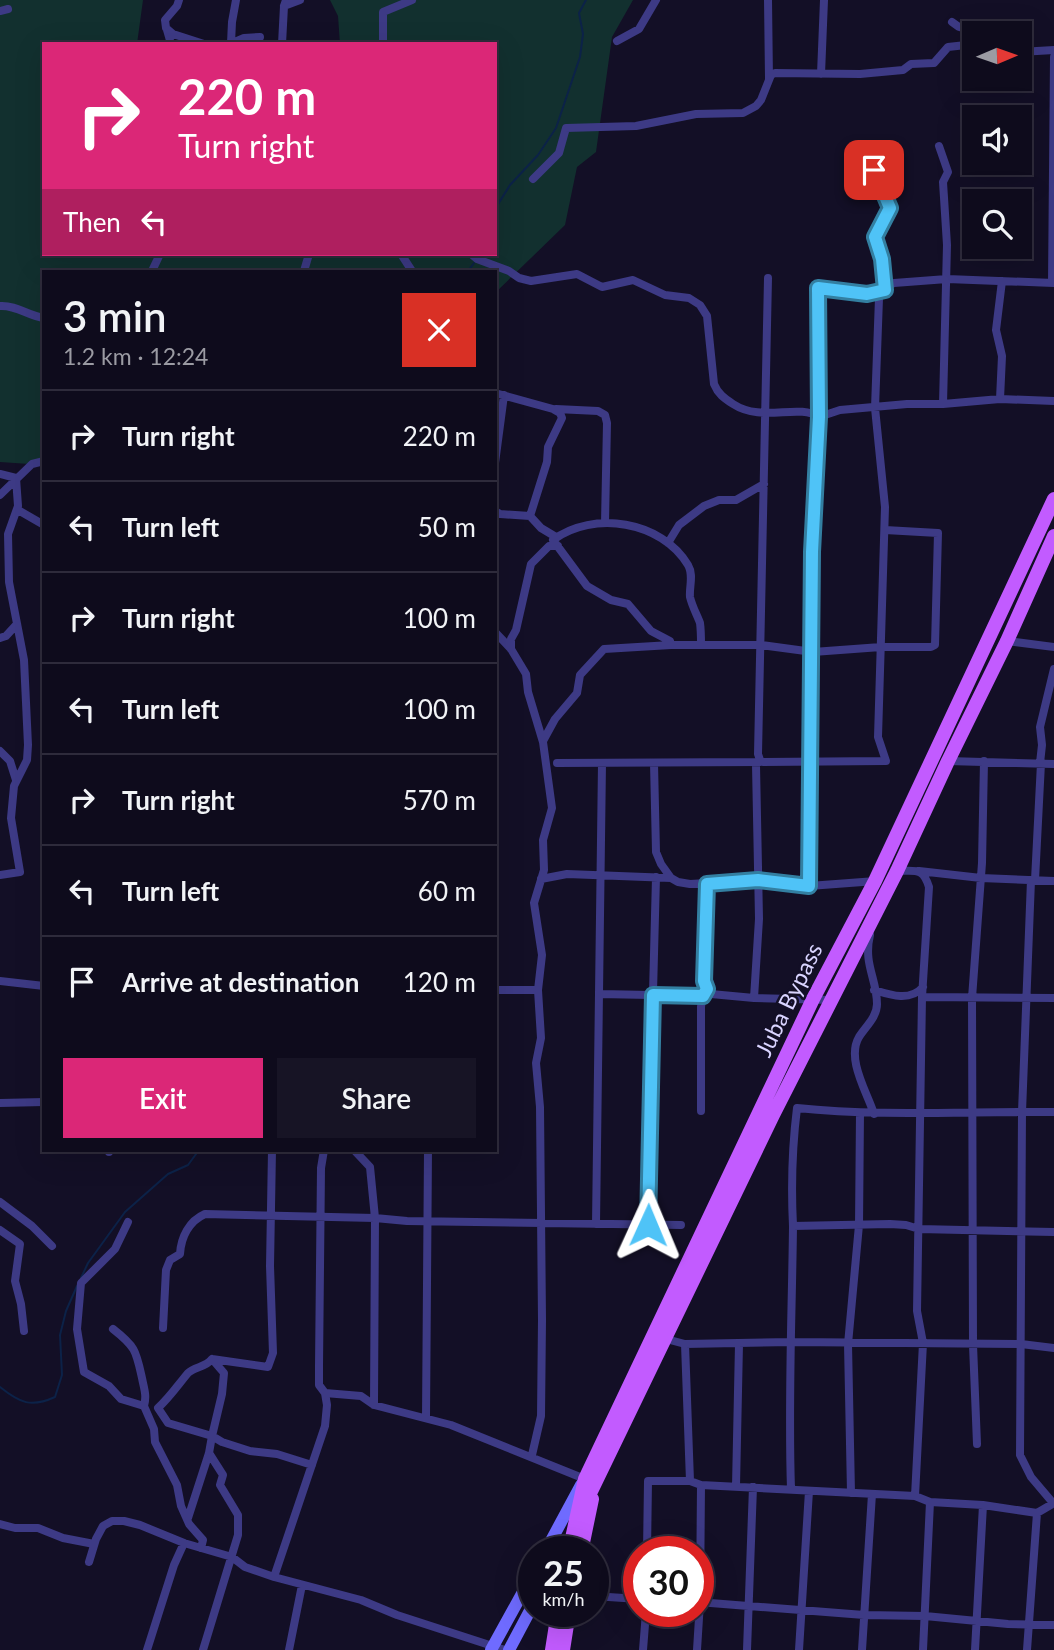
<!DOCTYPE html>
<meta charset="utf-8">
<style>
body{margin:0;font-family:Lato,sans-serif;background:#171425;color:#f1f3f6;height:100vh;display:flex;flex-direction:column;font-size:26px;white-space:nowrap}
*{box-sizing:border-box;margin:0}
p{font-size:23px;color:#9b9ba3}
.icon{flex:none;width:38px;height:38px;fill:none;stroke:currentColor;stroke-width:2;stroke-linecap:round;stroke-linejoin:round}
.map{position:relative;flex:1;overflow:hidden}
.drawer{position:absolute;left:42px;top:270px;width:455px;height:882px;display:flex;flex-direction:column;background:#0e0b1c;border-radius:0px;box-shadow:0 7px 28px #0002,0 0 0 2px #2e2b3b}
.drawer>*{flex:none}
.hud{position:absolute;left:42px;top:42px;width:455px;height:214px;border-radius:0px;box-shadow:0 7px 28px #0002,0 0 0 2px #2e2b3b;background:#db2777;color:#fff;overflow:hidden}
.needle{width:46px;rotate:88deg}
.controls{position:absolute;left:962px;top:21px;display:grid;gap:14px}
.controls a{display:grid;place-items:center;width:70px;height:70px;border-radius:0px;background:#0e0b1c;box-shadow:0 7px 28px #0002,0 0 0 2px #2e2b3b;font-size:35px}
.speed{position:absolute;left:518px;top:1536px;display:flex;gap:14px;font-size:35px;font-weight:700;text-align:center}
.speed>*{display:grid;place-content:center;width:91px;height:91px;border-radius:50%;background:#0e0b1c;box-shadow:0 7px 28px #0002,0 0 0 2px #2e2b3b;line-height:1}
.speed small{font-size:18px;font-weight:400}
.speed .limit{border:10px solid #d22;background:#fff;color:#111}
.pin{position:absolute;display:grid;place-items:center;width:60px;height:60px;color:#fff;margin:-30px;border-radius:14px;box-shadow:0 4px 10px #0006}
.me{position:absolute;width:77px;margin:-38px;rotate:1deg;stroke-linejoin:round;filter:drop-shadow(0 0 5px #0008)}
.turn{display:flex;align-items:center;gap:24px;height:147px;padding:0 21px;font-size:32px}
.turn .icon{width:91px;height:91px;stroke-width:2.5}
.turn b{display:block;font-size:49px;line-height:60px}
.then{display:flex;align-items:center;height:66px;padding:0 21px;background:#0003;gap:14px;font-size:26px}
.round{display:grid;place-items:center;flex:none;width:74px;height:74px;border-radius:0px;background:#171425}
.summary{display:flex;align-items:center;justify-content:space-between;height:119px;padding:0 21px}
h1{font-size:42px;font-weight:600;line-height:52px}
.button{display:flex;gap:14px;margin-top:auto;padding:14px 21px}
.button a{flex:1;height:80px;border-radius:0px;background:#db2777;color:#fff;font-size:28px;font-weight:600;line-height:80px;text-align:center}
.button a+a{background:#171425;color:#f1f3f6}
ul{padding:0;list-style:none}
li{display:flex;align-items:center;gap:21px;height:91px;padding:0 21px;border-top:2px solid #2e2b3b}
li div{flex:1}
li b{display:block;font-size:26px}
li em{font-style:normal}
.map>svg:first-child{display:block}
.green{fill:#12302f}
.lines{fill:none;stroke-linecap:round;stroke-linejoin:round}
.stream{stroke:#0c2248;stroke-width:2}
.minor{stroke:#3d3a85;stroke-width:8}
.secondary{stroke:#6f6bff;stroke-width:12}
.primary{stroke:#c25bff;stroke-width:14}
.route-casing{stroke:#337fa1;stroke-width:18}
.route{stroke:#4fc3f7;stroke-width:12}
.labels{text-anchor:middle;stroke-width:5;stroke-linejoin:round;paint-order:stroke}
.street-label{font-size:23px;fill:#d9d4ff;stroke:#130f26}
</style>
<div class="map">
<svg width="1054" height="1650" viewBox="0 0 1054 1650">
<rect width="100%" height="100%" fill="#130f26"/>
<path class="green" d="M 0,0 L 143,0 L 137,44 L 44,44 L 44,254 L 495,254 L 495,44 L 340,44 L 338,16 L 330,0 L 633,0 L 612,37 L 596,152 L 577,167 L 565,225 L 495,293 L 495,271 L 44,271 L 44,465 L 0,462 Z"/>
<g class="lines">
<path class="stream" d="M 495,209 L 510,185 L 538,155 L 556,128 L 580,57 L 583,34 L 579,13 L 586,0
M 468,271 L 474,263
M 81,1278 L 88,1263 L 125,1212 L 168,1174 L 188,1165 L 199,1150
M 0,1387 C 20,1403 31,1408 55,1397 L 62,1375 L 60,1335 L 66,1311 L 77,1286"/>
<path class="minor" d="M 179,0 L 177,6 L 165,20 L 166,28 L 173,34 L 204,44
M 768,0 L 769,79
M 284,6 L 300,0
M 0,11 L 8,9
M 952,22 L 959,27 L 982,33
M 167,30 L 171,44
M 617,41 L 639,29 L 656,0
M 231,43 L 232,22 L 236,0
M 230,44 L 244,38 L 260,37
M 282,44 L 284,6 L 286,0
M 383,44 L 383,12 L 412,0
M 1020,52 L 1054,50
M 821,74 L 824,0
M 939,146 L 948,172 L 943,182 L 947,245 L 943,404
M 849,166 L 868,164 L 874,170 L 890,208 L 875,237 L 882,259 L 885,290
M 533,179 L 559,153 L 566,128 L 636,126 L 696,114 L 743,113 L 756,106 L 761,100 L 771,75 L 775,73 L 860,74 L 903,70 L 911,64 L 934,63 L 948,47 L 975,44
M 401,254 L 412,271
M 471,254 L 477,259 L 509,271 L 519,278 L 531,281 L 577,274 L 602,287 L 633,280 L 665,295 L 689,298 L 700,305 L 707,316 L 714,384 C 718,394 724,398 733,404 C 762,423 798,403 819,417 L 840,410 L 907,404 L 943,404 L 1000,399 L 1054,401
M 152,271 L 160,254
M 304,271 L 309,254
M 768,278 L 758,754 L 760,760 L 763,762 L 886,761 L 878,737 L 885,507 L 875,408 L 879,298 C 883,290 886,286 894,283 L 947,279 L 1054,283
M 1052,283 L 1054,57
M 0,306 C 17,305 28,316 44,318
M 495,393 L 553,409 L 560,413 L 562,418 L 548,447 L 547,462 L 530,516
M 1000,399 L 1002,356 L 996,330 L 1002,281
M 556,409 L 598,411 L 605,415 L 607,423 L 605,523
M 495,463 L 504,395
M 0,474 L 16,478 L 18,506 L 8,534 L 9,582 L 24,660 L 28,745 L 27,760 L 14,786 L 11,818 L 20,872 L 0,875
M 0,495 L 32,464 L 44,461
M 18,510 L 44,525
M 495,511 L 500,514 L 530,516 L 541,528 L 556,537
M 668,543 L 679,525 L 704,506 L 719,500 L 736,500 L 764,484
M 495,632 L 511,649 L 526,674 L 528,692 L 543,742 L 552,808 L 543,840 L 544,870 L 534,903 L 542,955 L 538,990 L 541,1038 L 536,1063 L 540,1107 L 542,1320 L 541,1416 L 532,1455
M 0,638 L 6,636 L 17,624
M 1007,641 L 1054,647
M 671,645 L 670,641 L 651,631 L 628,604 L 611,600 L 587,586 L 553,540 C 593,510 662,521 688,565 C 694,575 689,587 690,597 C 692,606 697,615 700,623 C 701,630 701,638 701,645
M 511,649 L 511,639 L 516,630 L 531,564 L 549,546 L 558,546
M 543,741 L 555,719 L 577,693 L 580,675 L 604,649 L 671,645 L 761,645 L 813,652 L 881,647 L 931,647 L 935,645 L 938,533 L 885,530
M 0,751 L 10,761 L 16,780
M 948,761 L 1054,764
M 557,763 L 760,762
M 654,763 L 656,852 L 661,864 L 671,878 L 678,882 L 690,884 L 758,880 L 809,886 L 876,881
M 1040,763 L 1042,745 L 1040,727 L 1054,669
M 897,871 C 916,871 923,867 929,887 L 922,997 L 917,1311 L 923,1343 L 915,1496
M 919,871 L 981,878 L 1054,881
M 541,879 L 567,874 L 671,878
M 1031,880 L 1022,1112 L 1020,1455 L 1031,1477 L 1053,1503
M 1035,880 L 1041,763
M 707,884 L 704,981 L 711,994 L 754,998 L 831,1000
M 809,886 L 812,552 L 819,417 L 818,288 L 867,294 L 886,289
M 870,935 C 863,964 877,979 877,1004 C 877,1017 866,1026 859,1037 C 846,1059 867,1092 874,1114
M 0,981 L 44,986
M 495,990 L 538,990
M 874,990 C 890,995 910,1002 923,987
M 599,994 L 703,996
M 922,997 L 1054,998
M 754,998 L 759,919 L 756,765
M 0,1103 L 44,1102
M 701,1111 L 701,1007 L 702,999 L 707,989
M 1054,1112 C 968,1111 882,1117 797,1108 C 792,1148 791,1186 793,1226 L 890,1224 L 906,1225 L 919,1229 L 1054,1232
M 354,1150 L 370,1167 L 375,1218 L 407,1221 L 681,1225
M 109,1152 L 109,1150
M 0,1202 L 32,1226 L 52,1246
M 128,1222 L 115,1249 L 81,1283 L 77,1329 L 83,1366 L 84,1372 L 109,1386 L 121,1399 L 144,1406 L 154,1429 L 155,1442 L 177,1485 L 181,1506 L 189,1524 L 203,1540 L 201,1548
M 596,1224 L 602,763
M 647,1225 L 656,877
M 0,1230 L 20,1244 L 15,1281 L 21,1304 L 24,1331
M 163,1328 L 166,1270 L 170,1260 L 180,1254 C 181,1237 189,1221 205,1214 L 375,1218 L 374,1405
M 113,1329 C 136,1347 136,1351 142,1378 C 144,1389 147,1395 144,1406
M 666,1339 L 685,1344 L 792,1342 L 1021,1344 L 1054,1348
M 685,1344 L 690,1481
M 212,1359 L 224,1373 L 222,1394 L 212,1436 L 222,1442 L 250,1451 L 277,1454 L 312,1465
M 325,1393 L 361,1396 L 374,1405 L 451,1425 L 585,1479
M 426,1418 L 428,1150
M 977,1444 L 973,1345 L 972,998 L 982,863 L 984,761
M 736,1486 L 739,1344
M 791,1489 C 788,1401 792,1313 793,1226
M 851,1493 L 848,1344 L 859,1225 L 860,1113
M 188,1518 L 209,1453 L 212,1436 L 168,1423 L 158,1408 C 170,1397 178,1385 188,1373 C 195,1366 205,1368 212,1359 L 268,1367 L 273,1353 L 270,1266 L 272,1150
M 0,1524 L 15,1528 L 38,1528 L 63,1538 L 94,1544
M 647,1552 L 648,1481 L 690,1481 L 701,1485 L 915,1496 L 930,1502 L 983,1505 L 1037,1513 L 1054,1503
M 89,1562 L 96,1539 L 103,1526 L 112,1521 L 124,1521 L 140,1525 L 184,1543 L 232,1557 L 245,1567 L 274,1577 L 361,1600 L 397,1615 L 505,1650
M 274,1577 L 325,1426 L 327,1405 L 325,1393 L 319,1385 L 319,1366 L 321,1168 L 324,1150
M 593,1596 L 639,1599
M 698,1602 L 864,1615 L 925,1616 L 1008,1624 L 1054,1625
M 147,1650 L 174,1565 L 184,1543
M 203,1650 L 238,1535 L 238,1515 L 220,1485 L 223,1475 L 209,1453
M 289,1650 L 302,1585
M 643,1650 L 646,1612
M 697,1650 L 700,1602 L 701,1485
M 747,1650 L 753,1487
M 799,1650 L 809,1491
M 862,1650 L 872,1494
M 923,1650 L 930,1502
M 975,1650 L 983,1505
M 1027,1650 L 1037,1513"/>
<path class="secondary" d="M 545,1552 L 581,1485
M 491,1650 L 534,1572
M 509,1650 L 534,1603"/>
<path class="primary" d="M 583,1508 L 773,1115 L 897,871 L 948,761 L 1007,641 L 1054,536
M 569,1552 L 585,1479 L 813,999 L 875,881 L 1054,499
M 581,1552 L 592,1499
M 552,1650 L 558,1612
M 563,1650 L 569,1612"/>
</g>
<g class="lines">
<defs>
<path id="route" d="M 648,1225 L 653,995 L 703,996 L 707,989 L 704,981 L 707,884 L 758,880 L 809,886 L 812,552 L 819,417 L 818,288 L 867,294 L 885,290 L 882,259 L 875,237 L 890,208 L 874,170"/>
</defs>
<use href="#route" class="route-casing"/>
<use href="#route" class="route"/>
</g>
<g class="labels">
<g class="street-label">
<text transform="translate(789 1000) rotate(-64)" y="8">Juba Bypass</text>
</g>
</g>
</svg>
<div class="controls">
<a><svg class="needle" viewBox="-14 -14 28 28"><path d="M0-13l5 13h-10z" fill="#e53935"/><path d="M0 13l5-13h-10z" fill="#9b9ba3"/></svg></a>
<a><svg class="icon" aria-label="sound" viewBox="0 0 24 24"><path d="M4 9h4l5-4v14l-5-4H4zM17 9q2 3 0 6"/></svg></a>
<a><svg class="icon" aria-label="search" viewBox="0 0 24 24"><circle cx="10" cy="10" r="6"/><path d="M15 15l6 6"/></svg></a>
</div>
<div class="speed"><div>25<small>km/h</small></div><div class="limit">30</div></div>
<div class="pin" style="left:874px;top:170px;background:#d93025"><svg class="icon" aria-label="arrive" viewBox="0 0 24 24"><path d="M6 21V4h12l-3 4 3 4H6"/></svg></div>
<svg class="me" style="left:648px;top:1225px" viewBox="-20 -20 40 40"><path d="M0-17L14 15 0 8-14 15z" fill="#4fc3f7" stroke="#fff" stroke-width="4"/></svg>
<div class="hud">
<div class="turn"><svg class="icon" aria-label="right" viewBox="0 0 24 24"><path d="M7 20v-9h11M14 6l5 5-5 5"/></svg><div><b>220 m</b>Turn right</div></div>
<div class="then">Then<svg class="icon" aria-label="left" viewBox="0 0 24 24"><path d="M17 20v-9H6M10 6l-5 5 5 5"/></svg></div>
</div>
<section class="drawer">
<div class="summary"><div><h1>3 min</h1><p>1.2 km · 12:24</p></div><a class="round" style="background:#d93025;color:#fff"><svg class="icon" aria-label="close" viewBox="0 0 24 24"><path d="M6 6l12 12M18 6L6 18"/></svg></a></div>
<ul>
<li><svg class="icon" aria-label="right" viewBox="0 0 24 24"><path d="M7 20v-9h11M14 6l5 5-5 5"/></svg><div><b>Turn right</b></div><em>220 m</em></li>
<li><svg class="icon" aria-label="left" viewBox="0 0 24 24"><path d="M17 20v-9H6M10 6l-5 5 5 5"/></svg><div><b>Turn left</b></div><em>50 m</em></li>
<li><svg class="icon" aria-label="right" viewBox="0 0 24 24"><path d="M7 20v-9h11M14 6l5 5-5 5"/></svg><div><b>Turn right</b></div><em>100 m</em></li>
<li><svg class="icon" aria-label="left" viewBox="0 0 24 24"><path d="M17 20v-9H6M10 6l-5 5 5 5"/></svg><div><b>Turn left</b></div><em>100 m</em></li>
<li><svg class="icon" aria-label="right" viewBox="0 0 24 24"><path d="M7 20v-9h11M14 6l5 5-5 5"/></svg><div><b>Turn right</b></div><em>570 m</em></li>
<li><svg class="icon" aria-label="left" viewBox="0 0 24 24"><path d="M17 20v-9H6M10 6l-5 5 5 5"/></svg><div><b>Turn left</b></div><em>60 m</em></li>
<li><svg class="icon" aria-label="arrive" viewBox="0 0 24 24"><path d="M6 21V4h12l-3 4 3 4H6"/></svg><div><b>Arrive at destination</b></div><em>120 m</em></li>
</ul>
<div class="button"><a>Exit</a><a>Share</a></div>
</section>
</div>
